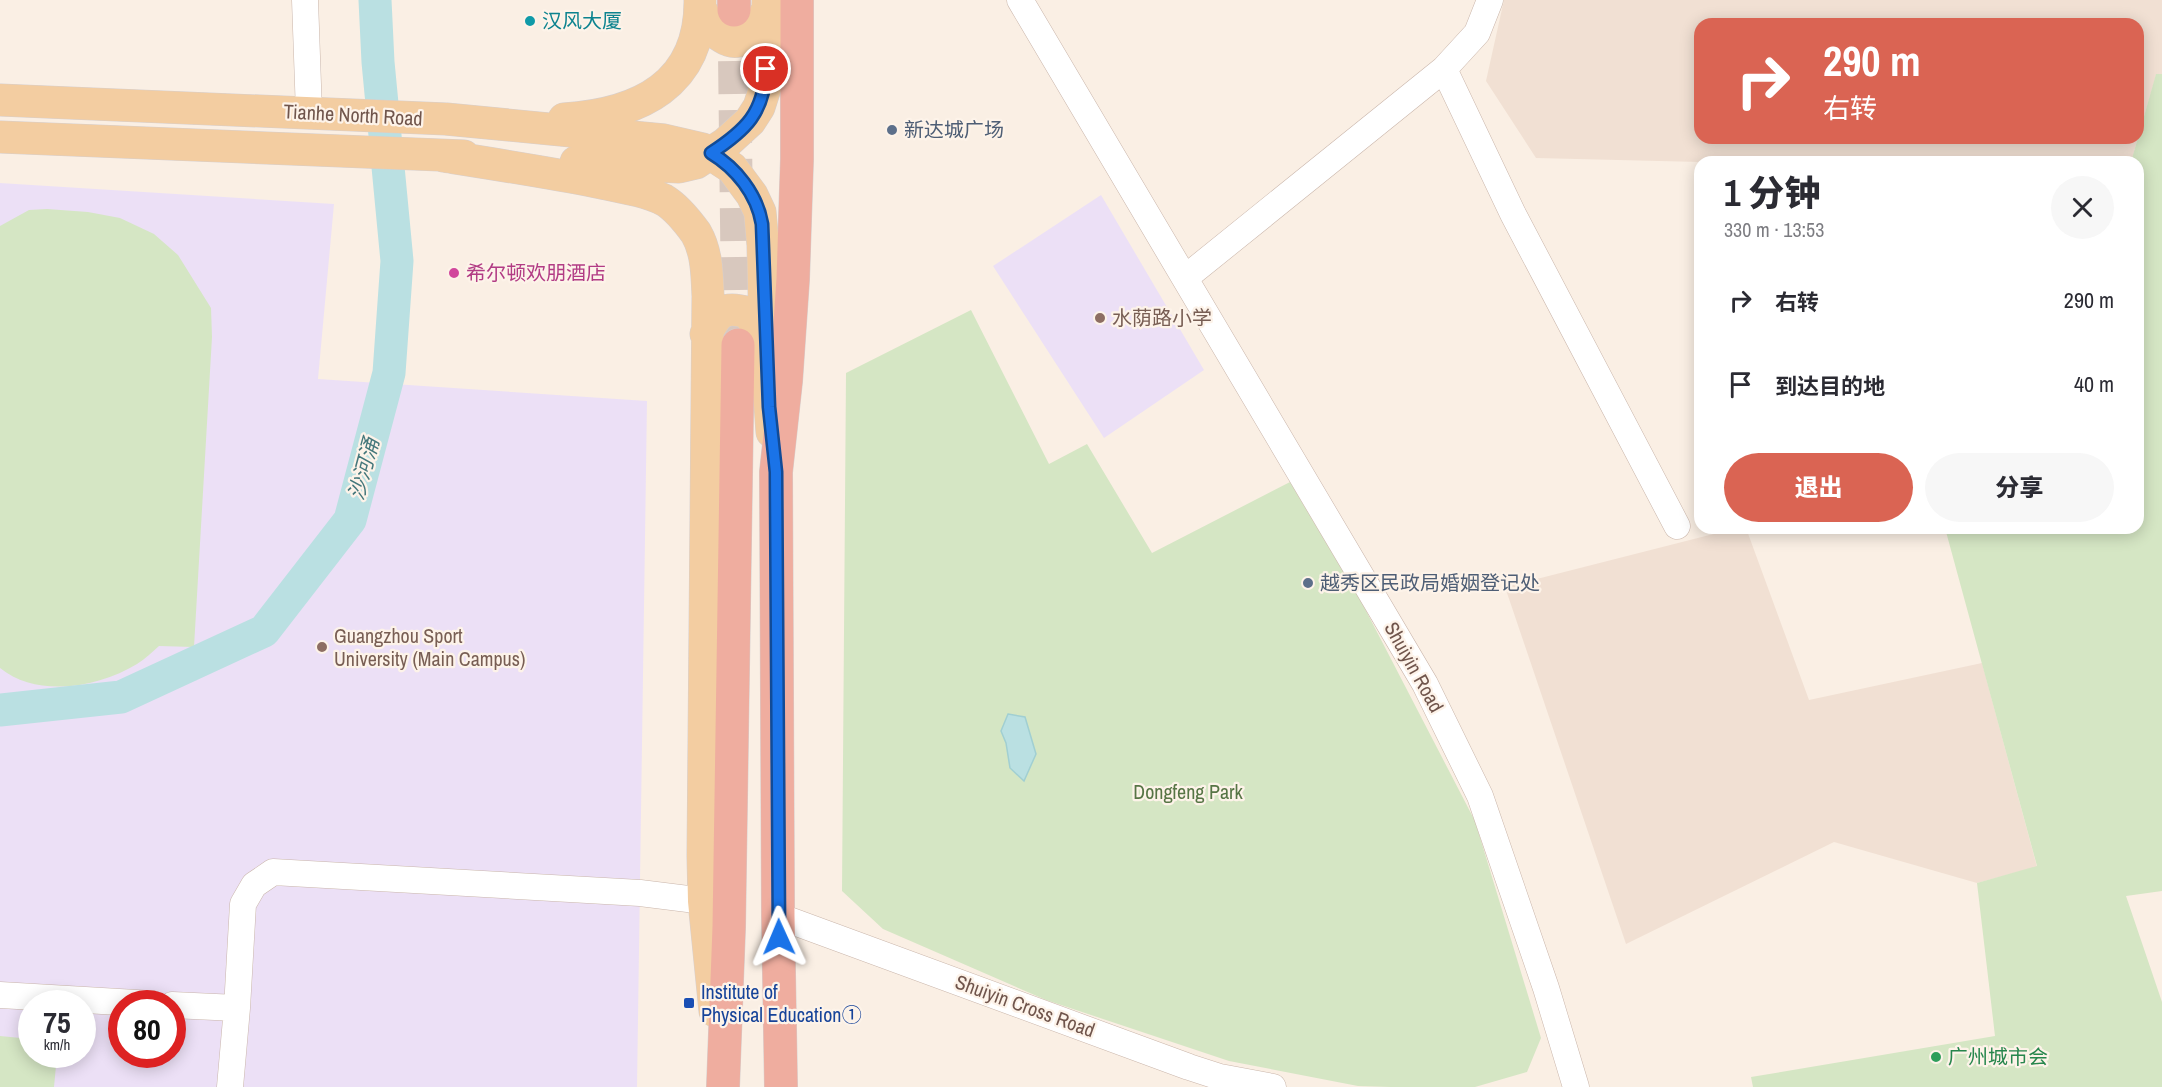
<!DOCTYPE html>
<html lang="zh">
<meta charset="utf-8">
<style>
body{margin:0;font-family:"Archivo Narrow","Noto Sans SC",sans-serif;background:#f7f7f7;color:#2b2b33;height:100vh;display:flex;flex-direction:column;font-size:22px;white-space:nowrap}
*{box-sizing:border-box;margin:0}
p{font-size:20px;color:#7c7c81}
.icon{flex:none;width:33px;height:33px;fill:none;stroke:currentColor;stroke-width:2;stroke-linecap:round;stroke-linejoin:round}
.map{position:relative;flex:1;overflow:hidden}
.side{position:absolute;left:1694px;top:156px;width:450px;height:378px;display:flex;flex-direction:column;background:#fff;border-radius:18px;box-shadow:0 3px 15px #0003}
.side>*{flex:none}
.top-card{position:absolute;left:1694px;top:18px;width:450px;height:126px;border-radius:18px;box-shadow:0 3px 15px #0003;background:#da6453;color:#fff;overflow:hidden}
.speed{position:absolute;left:18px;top:990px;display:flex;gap:12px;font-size:30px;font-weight:700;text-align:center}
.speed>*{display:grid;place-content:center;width:78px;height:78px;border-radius:50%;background:#fff;box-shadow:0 3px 15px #0003;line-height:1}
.speed small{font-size:15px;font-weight:400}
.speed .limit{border:9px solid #d22;background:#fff;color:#111}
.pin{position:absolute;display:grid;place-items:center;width:51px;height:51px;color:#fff;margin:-26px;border:3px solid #fff;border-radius:50%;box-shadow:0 2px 6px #0007}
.me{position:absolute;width:66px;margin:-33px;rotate:359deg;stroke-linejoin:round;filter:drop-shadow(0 0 4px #0008)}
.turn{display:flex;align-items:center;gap:21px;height:126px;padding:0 30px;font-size:27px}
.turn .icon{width:78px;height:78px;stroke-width:2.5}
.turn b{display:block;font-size:42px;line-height:51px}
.round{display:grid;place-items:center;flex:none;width:63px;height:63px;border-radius:32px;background:#f7f7f7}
.head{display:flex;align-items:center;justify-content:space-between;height:102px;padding:0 30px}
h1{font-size:36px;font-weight:800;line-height:45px}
.action{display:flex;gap:12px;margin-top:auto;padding:12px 30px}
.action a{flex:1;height:69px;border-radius:36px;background:#da6453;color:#fff;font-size:24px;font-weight:800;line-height:69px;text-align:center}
.action a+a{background:#f7f7f7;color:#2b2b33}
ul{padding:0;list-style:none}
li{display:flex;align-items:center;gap:18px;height:84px;padding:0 30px}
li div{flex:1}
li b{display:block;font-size:22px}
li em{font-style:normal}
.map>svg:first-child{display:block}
.residential{fill:#f1e0d3;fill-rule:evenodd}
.education{fill:#ece0f6;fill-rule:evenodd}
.green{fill:#d5e6c4}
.water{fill:#bae0e2;stroke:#a1cfd2;stroke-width:1.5}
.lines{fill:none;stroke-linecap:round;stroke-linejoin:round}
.river{stroke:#bae0e2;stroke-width:33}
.highway-tunnel{stroke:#d8c8be;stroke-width:33;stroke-dasharray:33 16;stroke-linecap:butt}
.minor-casing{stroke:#cab6ab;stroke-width:27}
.major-casing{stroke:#d7cfcd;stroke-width:33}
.highway-casing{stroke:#d7cfcd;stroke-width:34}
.minor{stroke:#fff;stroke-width:26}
.major{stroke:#f3cda1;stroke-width:32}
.highway{stroke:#efad9f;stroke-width:33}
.route-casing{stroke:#114b97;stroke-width:15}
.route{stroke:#1a73e8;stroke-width:10}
.culture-dot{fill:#0f9aa8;stroke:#fdf3e9;stroke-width:2}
.service-dot{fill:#5c6f8a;stroke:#fdf3e9;stroke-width:2}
.hotel-dot{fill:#d1479c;stroke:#fdf3e9;stroke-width:2}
.education-dot{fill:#8d6e63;stroke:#fdf3e9;stroke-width:2}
.transit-dot{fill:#1a4fb4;stroke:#fdf3e9;stroke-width:2}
.leisure-dot{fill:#2e9e5b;stroke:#fdf3e9;stroke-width:2}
.labels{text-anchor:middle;stroke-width:4.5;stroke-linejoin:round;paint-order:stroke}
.culture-label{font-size:20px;fill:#0d838f;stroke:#fdf3e9;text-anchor:start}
.street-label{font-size:20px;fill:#70554c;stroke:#fdf3e9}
.service-label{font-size:20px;fill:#4e5e75;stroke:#fdf3e9;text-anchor:start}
.hotel-label{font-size:20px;fill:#b23c85;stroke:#fdf3e9;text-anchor:start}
.education-label{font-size:20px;fill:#785e54;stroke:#fdf3e9;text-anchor:start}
.park-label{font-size:20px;fill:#577545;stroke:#fdf3e9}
.transit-label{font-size:20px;fill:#164399;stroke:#fdf3e9;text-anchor:start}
.leisure-label{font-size:20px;fill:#27864d;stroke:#fdf3e9;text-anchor:start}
.water-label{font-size:21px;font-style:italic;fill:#44777b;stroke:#fdf3e9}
</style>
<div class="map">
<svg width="2162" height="1087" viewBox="0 0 2162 1087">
<rect width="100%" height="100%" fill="#faefe4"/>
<path class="residential" d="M 1504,0 L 2162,0 L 2162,74 L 2156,75 L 2131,162 L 1700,162 L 1536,158 L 1486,81 ZM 1700,24 L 2138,24 L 2138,138 L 1700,138 Z
M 1737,528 L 1746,528 L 1809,700 L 1982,663 L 2037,867 L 1977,883 L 1834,842 L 1626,944 L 1505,587 Z"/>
<path class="education" d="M 0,183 L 334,204 L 318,379 L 647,401 L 637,1087 L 0,1087 ZM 32,1004 L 82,1004 L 82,1054 L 32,1054 ZM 122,1004 L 172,1004 L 172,1054 L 122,1054 Z
M 1101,195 L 1204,370 L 1104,438 L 993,266 Z"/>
<path class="green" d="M 2156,74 L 2162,74 L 2162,891 L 2126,896 L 2162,1002 L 2162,1087 L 1753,1087 L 1751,1077 L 1995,1036 L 1977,883 L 2037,866 L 1945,528 L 2138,528 L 2138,162 L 2131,162 Z
M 47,209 L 88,212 L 120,218 L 154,234 L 178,255 L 211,308 L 212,337 L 194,647 L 159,646 C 152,652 145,659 137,664 C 98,688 37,698 0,668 L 0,226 L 29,210 Z
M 971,310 L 1049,464 L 1087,444 L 1152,553 L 1290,482 L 1363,605 L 1475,821 L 1541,1038 L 1527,1072 L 1475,1087 L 1391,1087 L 1358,1086 L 1229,1061 L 1046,1000 L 883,929 L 842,891 L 846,373 Z
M 0,1036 L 31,1039 L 32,1054 L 57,1055 L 54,1087 L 0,1087 Z"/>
<path class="water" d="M 1008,714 L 1025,717 L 1036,754 L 1024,781 L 1010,768 L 1006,743 L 1001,731 Z"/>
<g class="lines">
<path class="river" d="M 0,710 L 121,697 L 264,631 L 350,520 L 389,373 L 397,261 L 378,62 L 375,0"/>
<path class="highway-tunnel" d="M 734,12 L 738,345"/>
<defs>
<path id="minor" d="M 305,0 L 309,113
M 1020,0 L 1425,684 L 1480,796 L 1546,988 L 1576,1087
M 1444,69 L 1513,214 L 1677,526
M 1185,278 L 1444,69 L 1477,33 L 1490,0
M 778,916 L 1189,1067 L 1220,1077 L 1273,1087
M 0,995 L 153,1004
M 172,1005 L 237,1008 L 243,904 L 254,885 L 273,872 L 640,893 L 704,901
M 230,1087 L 237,1008"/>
<path id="major" d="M 700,8 C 711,30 732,58 756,29 C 761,24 764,15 768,9
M 0,100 L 446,119 L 664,140 L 703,149 L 732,168 L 752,195 L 760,212 L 763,245 L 765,336 L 772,432
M 564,119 C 639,114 701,85 700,0
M 0,137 L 464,156
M 443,156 C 494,164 546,172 597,182 C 620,187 643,190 664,200 C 676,207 688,222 696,233 C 707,252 707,274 708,296 L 703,856 L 704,901 L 715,1011
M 576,162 L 679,167 L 696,163 L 726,143 L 750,121 L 759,107 L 766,85 L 768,0
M 706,334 C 717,313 723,305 748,313 L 765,336"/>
<path id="highway" d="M 734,10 L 734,0
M 723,1087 L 729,927 L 738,345
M 781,1087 L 778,916 L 776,472 L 786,381 L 793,279 L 797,159 L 797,0"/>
</defs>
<use href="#minor" class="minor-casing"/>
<use href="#major" class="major-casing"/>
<use href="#highway" class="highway-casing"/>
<use href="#minor" class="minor"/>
<use href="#major" class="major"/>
<use href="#highway" class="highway"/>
</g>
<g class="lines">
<defs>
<path id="route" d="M 766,69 C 764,113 746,130 711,153 C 736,168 757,194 762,224 L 769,407 L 776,472 L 779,937"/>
</defs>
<use href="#route" class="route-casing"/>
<use href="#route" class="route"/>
</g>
<circle class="culture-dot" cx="530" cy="21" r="6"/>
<g class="service-dot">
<circle cx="892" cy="130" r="6"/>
<circle cx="1308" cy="583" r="6"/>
</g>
<circle class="hotel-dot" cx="454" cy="273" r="6"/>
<g class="education-dot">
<circle cx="1100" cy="318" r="6"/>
<circle cx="322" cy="647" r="6"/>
</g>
<rect class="transit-dot" x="683" y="997" width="12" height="12" rx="3"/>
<circle class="leisure-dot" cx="1936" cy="1057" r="6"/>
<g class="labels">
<g class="culture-label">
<text x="542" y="28">汉风大厦</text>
</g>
<g class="street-label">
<text transform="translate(353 115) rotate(3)" y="7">Tianhe North Road</text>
<text transform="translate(1414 667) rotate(61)" y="7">Shuiyin Road</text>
<text transform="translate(1025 1006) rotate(20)" y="7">Shuiyin Cross Road</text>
</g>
<g class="service-label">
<text x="904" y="137">新达城广场</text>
<text x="1320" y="590">越秀区民政局婚姻登记处</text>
</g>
<g class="hotel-label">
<text x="466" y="280">希尔顿欢朋酒店</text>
</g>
<g class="education-label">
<text x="1112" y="325">水荫路小学</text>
<text x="334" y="643">Guangzhou Sport<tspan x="334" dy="23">University (Main Campus)</tspan></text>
</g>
<g class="park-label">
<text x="1188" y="799">Dongfeng Park</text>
</g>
<g class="transit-label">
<text x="701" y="999">Institute of<tspan x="701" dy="23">Physical Education①</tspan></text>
</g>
<g class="leisure-label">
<text x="1948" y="1064">广州城市会</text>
</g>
<g class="water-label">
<text transform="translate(364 469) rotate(-75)" y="7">沙河涌</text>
</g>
</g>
</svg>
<div class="speed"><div>75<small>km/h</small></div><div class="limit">80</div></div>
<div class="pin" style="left:766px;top:69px;background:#d93025"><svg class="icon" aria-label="arrive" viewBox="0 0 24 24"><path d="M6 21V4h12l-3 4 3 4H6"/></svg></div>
<svg class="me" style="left:779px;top:937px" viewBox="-20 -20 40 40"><path d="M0-17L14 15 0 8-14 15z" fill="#1a73e8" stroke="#fff" stroke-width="4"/></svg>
<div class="top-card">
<div class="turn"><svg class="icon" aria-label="right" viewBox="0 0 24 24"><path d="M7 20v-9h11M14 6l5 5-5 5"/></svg><div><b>290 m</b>右转</div></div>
</div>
<section class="side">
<div class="head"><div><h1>1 分钟</h1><p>330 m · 13:53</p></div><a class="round"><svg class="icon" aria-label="close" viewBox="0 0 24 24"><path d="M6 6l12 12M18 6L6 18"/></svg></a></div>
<ul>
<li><svg class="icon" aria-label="right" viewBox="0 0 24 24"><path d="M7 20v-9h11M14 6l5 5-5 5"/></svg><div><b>右转</b></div><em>290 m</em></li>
<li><svg class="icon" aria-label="arrive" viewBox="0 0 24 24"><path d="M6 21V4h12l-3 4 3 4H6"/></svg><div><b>到达目的地</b></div><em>40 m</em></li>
</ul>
<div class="action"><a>退出</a><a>分享</a></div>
</section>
</div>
